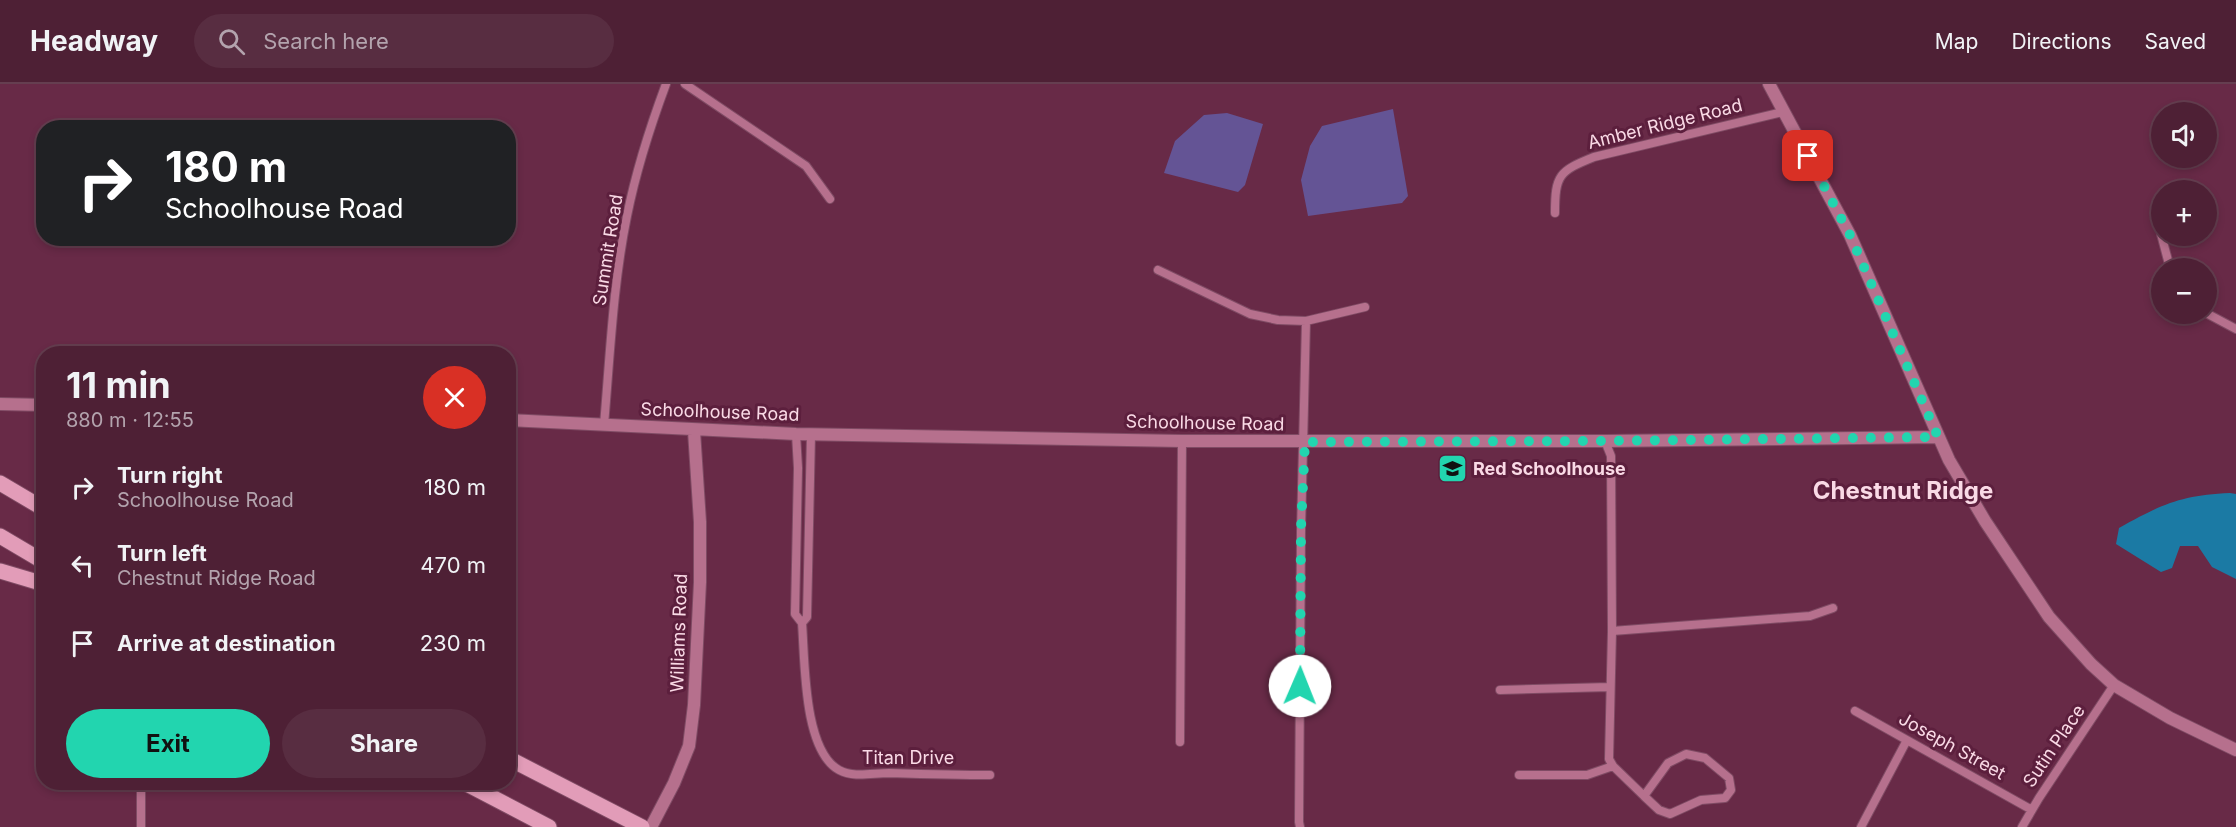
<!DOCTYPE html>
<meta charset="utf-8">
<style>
body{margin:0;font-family:Inter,sans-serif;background:#582d41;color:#f1f3f6;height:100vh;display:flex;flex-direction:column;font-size:22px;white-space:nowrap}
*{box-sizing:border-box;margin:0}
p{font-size:20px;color:#b3a3ad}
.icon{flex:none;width:33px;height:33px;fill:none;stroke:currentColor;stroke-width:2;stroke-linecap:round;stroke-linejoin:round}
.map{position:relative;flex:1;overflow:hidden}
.details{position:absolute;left:36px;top:262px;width:480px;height:444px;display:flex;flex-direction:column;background:#4e2035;border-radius:24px;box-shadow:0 3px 9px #0003,0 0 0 2px #653e50}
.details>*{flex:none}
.banner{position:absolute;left:36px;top:36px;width:480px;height:126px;border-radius:24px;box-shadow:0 3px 9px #0003,0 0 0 2px #653e50;background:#202124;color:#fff;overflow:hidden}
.tools{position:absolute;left:2151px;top:18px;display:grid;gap:12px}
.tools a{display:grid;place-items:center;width:66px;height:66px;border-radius:50%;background:#4e2035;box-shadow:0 3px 9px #0003,0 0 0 2px #653e50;font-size:30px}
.pin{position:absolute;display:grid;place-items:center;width:51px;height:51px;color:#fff;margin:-26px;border-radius:12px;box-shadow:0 3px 9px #0006}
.me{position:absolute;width:66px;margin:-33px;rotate:1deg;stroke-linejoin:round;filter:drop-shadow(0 0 4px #0008)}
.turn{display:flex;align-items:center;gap:21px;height:126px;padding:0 30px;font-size:27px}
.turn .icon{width:78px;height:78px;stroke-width:2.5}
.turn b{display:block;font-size:42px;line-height:51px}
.round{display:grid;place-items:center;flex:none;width:63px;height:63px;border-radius:32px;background:#582d41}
.overview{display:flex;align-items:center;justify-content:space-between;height:102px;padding:0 30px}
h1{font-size:36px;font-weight:700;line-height:45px}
.primary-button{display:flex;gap:12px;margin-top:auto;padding:12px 30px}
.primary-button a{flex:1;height:69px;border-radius:36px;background:#22d5af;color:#111;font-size:24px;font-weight:700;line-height:69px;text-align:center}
.primary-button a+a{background:#582d41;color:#f1f3f6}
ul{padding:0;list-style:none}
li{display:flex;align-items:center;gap:18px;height:78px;padding:0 30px}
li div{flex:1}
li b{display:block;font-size:22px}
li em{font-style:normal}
header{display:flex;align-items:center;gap:36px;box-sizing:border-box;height:84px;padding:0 30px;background:#4e2035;border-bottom:2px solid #653e50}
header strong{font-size:28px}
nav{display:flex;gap:33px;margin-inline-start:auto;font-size:21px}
.search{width:420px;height:54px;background:#582d41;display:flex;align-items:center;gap:15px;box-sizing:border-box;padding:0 21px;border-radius:33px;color:#b3a3ad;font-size:22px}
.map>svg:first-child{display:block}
.green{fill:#645495}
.water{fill:#1b7aa4}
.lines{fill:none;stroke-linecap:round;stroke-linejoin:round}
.street-casing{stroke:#7f4b64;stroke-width:10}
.secondary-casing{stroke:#7f4b64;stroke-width:14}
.highway-casing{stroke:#7f4b64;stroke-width:17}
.street{stroke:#b6708d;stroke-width:8}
.secondary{stroke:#b6708d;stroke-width:12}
.highway{stroke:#e29cb8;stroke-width:15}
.route{stroke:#22d5af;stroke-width:10;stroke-dasharray:0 18}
.labels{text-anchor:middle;stroke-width:6;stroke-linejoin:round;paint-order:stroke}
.street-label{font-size:18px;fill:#fadae6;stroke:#5c1f3d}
.poi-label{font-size:18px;font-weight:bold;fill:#fadae6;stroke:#5c1f3d;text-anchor:start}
.district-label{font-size:24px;font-weight:bold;fill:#fadae6;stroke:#5c1f3d}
</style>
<header>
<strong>Headway</strong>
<div class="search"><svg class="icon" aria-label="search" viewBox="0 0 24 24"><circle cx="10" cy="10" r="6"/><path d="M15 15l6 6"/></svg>Search here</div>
<nav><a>Map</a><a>Directions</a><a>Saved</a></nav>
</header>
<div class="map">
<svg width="2236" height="743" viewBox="0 0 2236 743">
<rect width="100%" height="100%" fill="#682a47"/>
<path class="green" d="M 1393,25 L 1408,112 L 1402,119 L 1308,132 L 1301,96 L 1310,62 L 1322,42 Z
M 1227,29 L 1263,40 L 1245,101 L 1238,108 L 1164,89 L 1175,57 L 1204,31 Z"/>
<path class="water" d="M 2230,409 L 2236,410 L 2236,495 L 2212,483 L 2198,462 L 2180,462 L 2172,484 L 2161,488 L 2116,460 L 2119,444 C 2160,421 2181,411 2230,409 Z"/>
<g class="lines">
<defs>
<path id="street" d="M 685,0 L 806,82 L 830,115
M 1555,129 C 1555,91 1559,87 1594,73 L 1783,28
M 2161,150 L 2170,184
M 1158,186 L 1250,230 L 1278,236 L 1306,237 L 1365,223
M 2206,229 L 2236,245
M 604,341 C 610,272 613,200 627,132 C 636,87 650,43 666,0
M 796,350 L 798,384 L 795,530 L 802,539 C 805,576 803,666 839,686 C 854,694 872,689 889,689 C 922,690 956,691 990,691
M 1605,357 L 1611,372 L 1612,547 L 1609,675 L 1613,682 L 1644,712
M 802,539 L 807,533 L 811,350
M 1612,547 L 1810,532 L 1833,524
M 1500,606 L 1610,603
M 1855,627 L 2032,726
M 1180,658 L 1182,357
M 1686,670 L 1705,674 L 1729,694 L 1731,706 L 1725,714 L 1701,716 L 1670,730 L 1659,726 L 1644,712 L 1668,679 Z
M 1519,691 L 1587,691 L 1613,682
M 141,743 L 141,699
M 1300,743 L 1299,738 L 1301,447 L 1306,237
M 1861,743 L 1907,656
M 2022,743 L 2039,714 L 2114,601"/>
<path id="secondary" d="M 1769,0 L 1850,151 L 1949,376 L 1985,437 L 2049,533 L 2091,580 L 2114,601 L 2170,634 L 2236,666
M 0,320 L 44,321
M 508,336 L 796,350 L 1182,357 L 1605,357 L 1938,353
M 651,743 L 674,699 L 689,662 L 694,621 L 700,498 L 700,438 L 694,347"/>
<path id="highway" d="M 0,399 L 44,425
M 0,452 L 44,478
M 0,487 L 44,500
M 508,674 L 642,743
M 465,699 L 549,743"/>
</defs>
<use href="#street" class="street-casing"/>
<use href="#secondary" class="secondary-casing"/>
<use href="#highway" class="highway-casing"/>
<use href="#street" class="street"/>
<use href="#secondary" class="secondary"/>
<use href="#highway" class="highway"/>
</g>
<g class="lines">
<path class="route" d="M 1300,602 L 1301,444 L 1305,358 L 1605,357 L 1938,353 L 1850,151 L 1808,72"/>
</g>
<defs>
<symbol id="school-square" viewBox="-11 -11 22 22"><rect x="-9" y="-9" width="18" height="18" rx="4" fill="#22d5af" stroke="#5c1f3d"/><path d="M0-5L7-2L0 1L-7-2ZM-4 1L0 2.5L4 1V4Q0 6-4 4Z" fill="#111"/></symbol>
</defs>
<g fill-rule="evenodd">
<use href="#school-square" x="1436" y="368" width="33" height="33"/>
</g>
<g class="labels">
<g class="street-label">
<text transform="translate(1665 40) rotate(-14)" y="6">Amber Ridge Road</text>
<text transform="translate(608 166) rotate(-81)" y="6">Summit Road</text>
<text transform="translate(720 328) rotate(2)" y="6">Schoolhouse Road</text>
<text transform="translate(1205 339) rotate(1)" y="6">Schoolhouse Road</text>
<text transform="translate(679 549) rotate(-88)" y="6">Williams Road</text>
<text transform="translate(1952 662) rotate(29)" y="6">Joseph Street</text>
<text transform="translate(2054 662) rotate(-56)" y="6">Sutin Place</text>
<text x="908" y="680">Titan Drive</text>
</g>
<g class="poi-label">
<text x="1473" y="391">Red Schoolhouse</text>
</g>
<g class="district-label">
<text x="1903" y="415">Chestnut Ridge</text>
</g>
</g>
</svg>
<div class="tools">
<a><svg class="icon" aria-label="sound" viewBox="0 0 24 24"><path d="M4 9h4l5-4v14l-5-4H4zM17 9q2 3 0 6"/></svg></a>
<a>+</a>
<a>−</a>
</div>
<div class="pin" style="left:1808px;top:72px;background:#d93025"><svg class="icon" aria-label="arrive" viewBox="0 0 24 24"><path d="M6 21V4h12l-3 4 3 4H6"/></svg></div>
<svg class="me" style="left:1300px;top:602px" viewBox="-20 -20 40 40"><circle r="19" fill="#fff"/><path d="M0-13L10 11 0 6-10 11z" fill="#22d5af"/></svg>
<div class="banner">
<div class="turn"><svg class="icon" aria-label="right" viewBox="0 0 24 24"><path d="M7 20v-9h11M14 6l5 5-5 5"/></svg><div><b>180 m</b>Schoolhouse Road</div></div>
</div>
<section class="details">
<div class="overview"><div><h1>11 min</h1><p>880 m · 12:55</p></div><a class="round" style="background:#d93025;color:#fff"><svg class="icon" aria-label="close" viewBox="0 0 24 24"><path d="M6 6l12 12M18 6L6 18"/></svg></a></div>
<ul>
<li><svg class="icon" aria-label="right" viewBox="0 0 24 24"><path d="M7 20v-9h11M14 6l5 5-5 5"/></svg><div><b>Turn right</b><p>Schoolhouse Road</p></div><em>180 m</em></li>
<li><svg class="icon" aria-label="left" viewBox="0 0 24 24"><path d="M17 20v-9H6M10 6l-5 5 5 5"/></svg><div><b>Turn left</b><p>Chestnut Ridge Road</p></div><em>470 m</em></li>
<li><svg class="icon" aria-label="arrive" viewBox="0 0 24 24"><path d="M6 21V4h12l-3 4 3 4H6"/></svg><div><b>Arrive at destination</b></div><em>230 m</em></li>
</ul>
<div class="primary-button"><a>Exit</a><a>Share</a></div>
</section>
</div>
